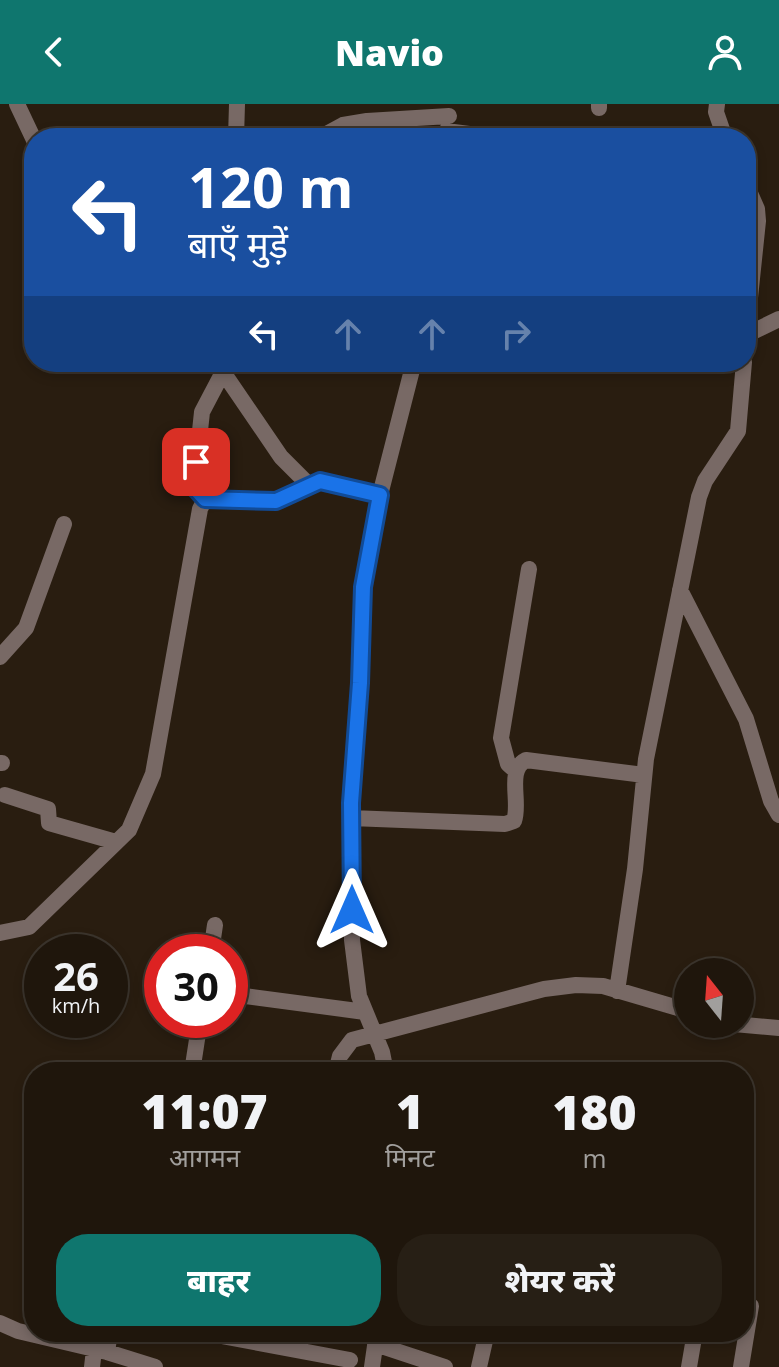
<!DOCTYPE html>
<html lang="hi">
<meta charset="utf-8">
<style>
body{margin:0;font-family:"Open Sans","Noto Sans Devanagari",sans-serif;background:#271f15;color:#f1f3f6;height:100vh;display:flex;flex-direction:column;font-size:30px;white-space:nowrap}
*{box-sizing:border-box;margin:0}
p{font-size:26px;color:#a19f9d}
.icon{flex:none;width:44px;height:44px;fill:none;stroke:currentColor;stroke-width:2;stroke-linecap:round;stroke-linejoin:round}
.map{position:relative;flex:1;overflow:hidden}
.details{position:absolute;left:24px;top:958px;width:730px;height:280px;display:flex;flex-direction:column;background:#1f160c;border-radius:32px;box-shadow:0 4px 12px #0003,0 0 0 2px #3c352d}
.details>*{flex:none}
.hud{position:absolute;left:24px;top:24px;width:732px;height:244px;border-radius:32px;box-shadow:0 4px 12px #0003,0 0 0 2px #3c352d;background:#1a4fa0;color:#fff;overflow:hidden}
.needle{width:52px;rotate:343deg}
.tools{position:absolute;left:674px;top:854px;display:grid;gap:16px}
.tools a{display:grid;place-items:center;width:80px;height:80px;border-radius:50%;background:#1f160c;box-shadow:0 4px 12px #0003,0 0 0 2px #3c352d;font-size:40px}
.speed{position:absolute;left:24px;top:830px;display:flex;gap:16px;font-size:40px;font-weight:700;text-align:center}
.speed>*{display:grid;place-content:center;width:104px;height:104px;border-radius:50%;background:#1f160c;box-shadow:0 4px 12px #0003,0 0 0 2px #3c352d;line-height:1}
.speed small{font-size:20px;font-weight:400}
.speed .limit{border:12px solid #d22;background:#fff;color:#111}
.pin{position:absolute;display:grid;place-items:center;width:68px;height:68px;color:#fff;margin:-34px;border-radius:16px;box-shadow:0 4px 12px #0006}
.me{position:absolute;width:88px;margin:-44px;rotate:0deg;stroke-linejoin:round;filter:drop-shadow(0 0 6px #0008)}
.turn{display:flex;align-items:center;gap:28px;height:168px;padding:0 32px;font-size:36px}
.turn .icon{width:104px;height:104px;stroke-width:2.5}
.turn b{display:block;font-size:56px;line-height:68px}
.lanes{display:flex;align-items:center;height:76px;padding:0 32px;background:#0003;justify-content:center;gap:40px;direction:ltr}
.lanes .off{opacity:.35}
.eta{display:flex;justify-content:space-evenly;align-items:center;height:136px;text-align:center}
.eta b{font-size:48px;font-weight:800;line-height:56px}
.action{display:flex;gap:16px;margin-top:auto;padding:16px 32px}
.action a{flex:1;height:92px;border-radius:32px;background:#0f766e;color:#fff;font-size:32px;font-weight:800;line-height:92px;text-align:center}
.action a+a{background:#271f15;color:#f1f3f6}
header{display:flex;justify-content:space-between;align-items:center;height:104px;padding:0 32px;background:#0f766e;color:#fff;font-size:36px;font-weight:800}
.map>svg:first-child{display:block}
.lines{fill:none;stroke-linecap:round;stroke-linejoin:round}
.minor{stroke:#786965;stroke-width:16}
.route-casing{stroke:#114b97;stroke-width:20}
.route{stroke:#1a73e8;stroke-width:14}
</style>
<header><svg class="icon" aria-label="back" viewBox="0 0 24 24"><path d="M15 5l-7 7 7 7"/></svg>Navio<svg class="icon" aria-label="person" viewBox="0 0 24 24"><circle cx="12" cy="8" r="4"/><path d="M4 21q1-7 8-7t8 7"/></svg></header>
<div class="map">
<svg width="779" height="1263" viewBox="0 0 779 1263">
<rect width="100%" height="100%" fill="#291d10"/>
<g class="lines">
<path class="minor" d="M 17,0 L 34,36
M 717,0 L 716,8 L 725,34
M 599,4 L 599,0
M 446,27 L 500,34
M 236,34 L 237,0
M 319,34 L 343,21 L 367,17 L 449,12
M 746,80 L 757,105 L 758,117 L 746,232
M 746,231 L 779,215
M 223,268 L 281,353 L 310,382
M 380,391 L 363,483 L 360,579 L 351,699 L 352,836 L 359,892 L 382,948 L 386,968
M 205,395 L 194,383 L 202,308 L 223,268 L 216,258
M 680,486 L 746,615 L 771,697 L 779,711
M 0,553 L 26,524 L 64,420
M 0,659 L 2,659
M 516,667 L 508,660 L 501,634 L 529,465
M 5,691 L 48,705 L 49,719 L 116,738
M 351,714 L 505,720 L 514,717 C 521,698 506,666 526,656 L 644,671
M 0,829 L 29,823 L 129,726 L 153,670 L 200,405 L 205,395 L 276,397 L 320,377 L 380,391 L 414,258
M 211,848 L 215,821
M 617,887 L 635,765 L 646,655 L 699,393 L 705,377 L 738,327 L 744,258
M 230,890 L 365,908
M 734,920 L 779,924
M 192,968 L 200,916
M 336,968 L 340,952 L 352,936 L 544,885 L 576,881 L 603,882 L 688,907
M 0,1219 L 18,1227 L 107,1248 L 155,1263
M 200,1228 L 350,1256
M 375,1240 L 445,1263
M 107,1248 L 110,1228
M 92,1263 L 94,1246
M 372,1263 L 377,1228
M 479,1263 L 487,1228
M 689,1263 L 695,1228
M 741,1263 L 751,1202"/>
</g>
<g class="lines">
<defs>
<path id="route" d="M 196,358 L 194,383 L 205,395 L 276,397 L 320,377 L 380,391 L 363,483 L 360,579 L 351,699 L 352,806"/>
</defs>
<use href="#route" class="route-casing"/>
<use href="#route" class="route"/>
</g>
</svg>
<div class="tools">
<a><svg class="needle" viewBox="-14 -14 28 28"><path d="M0-13l5 13h-10z" fill="#e53935"/><path d="M0 13l5-13h-10z" fill="#a19f9d"/></svg></a>
</div>
<div class="speed"><div>26<small>km/h</small></div><div class="limit">30</div></div>
<div class="pin" style="left:196px;top:358px;background:#d93025"><svg class="icon" aria-label="arrive" viewBox="0 0 24 24"><path d="M6 21V4h12l-3 4 3 4H6"/></svg></div>
<svg class="me" style="left:352px;top:806px" viewBox="-20 -20 40 40"><path d="M0-17L14 15 0 8-14 15z" fill="#1a73e8" stroke="#fff" stroke-width="4"/></svg>
<div class="hud">
<div class="turn"><svg class="icon" aria-label="left" viewBox="0 0 24 24"><path d="M17 20v-9H6M10 6l-5 5 5 5"/></svg><div><b>120 m</b>बाएँ मुड़ें</div></div>
<div class="lanes"><svg class="icon" aria-label="left" viewBox="0 0 24 24"><path d="M17 20v-9H6M10 6l-5 5 5 5"/></svg><svg class="icon off" aria-label="ahead" viewBox="0 0 24 24"><path d="M12 20V5M6 11l6-6 6 6"/></svg><svg class="icon off" aria-label="ahead" viewBox="0 0 24 24"><path d="M12 20V5M6 11l6-6 6 6"/></svg><svg class="icon off" aria-label="right" viewBox="0 0 24 24"><path d="M7 20v-9h11M14 6l5 5-5 5"/></svg></div>
</div>
<section class="details">
<div class="eta">
<div><b>11:07</b><p>आगमन</p></div>
<div><b>1</b><p>मिनट</p></div>
<div><b>180</b><p>m</p></div>
</div>
<div class="action"><a>बाहर</a><a>शेयर करें</a></div>
</section>
</div>
